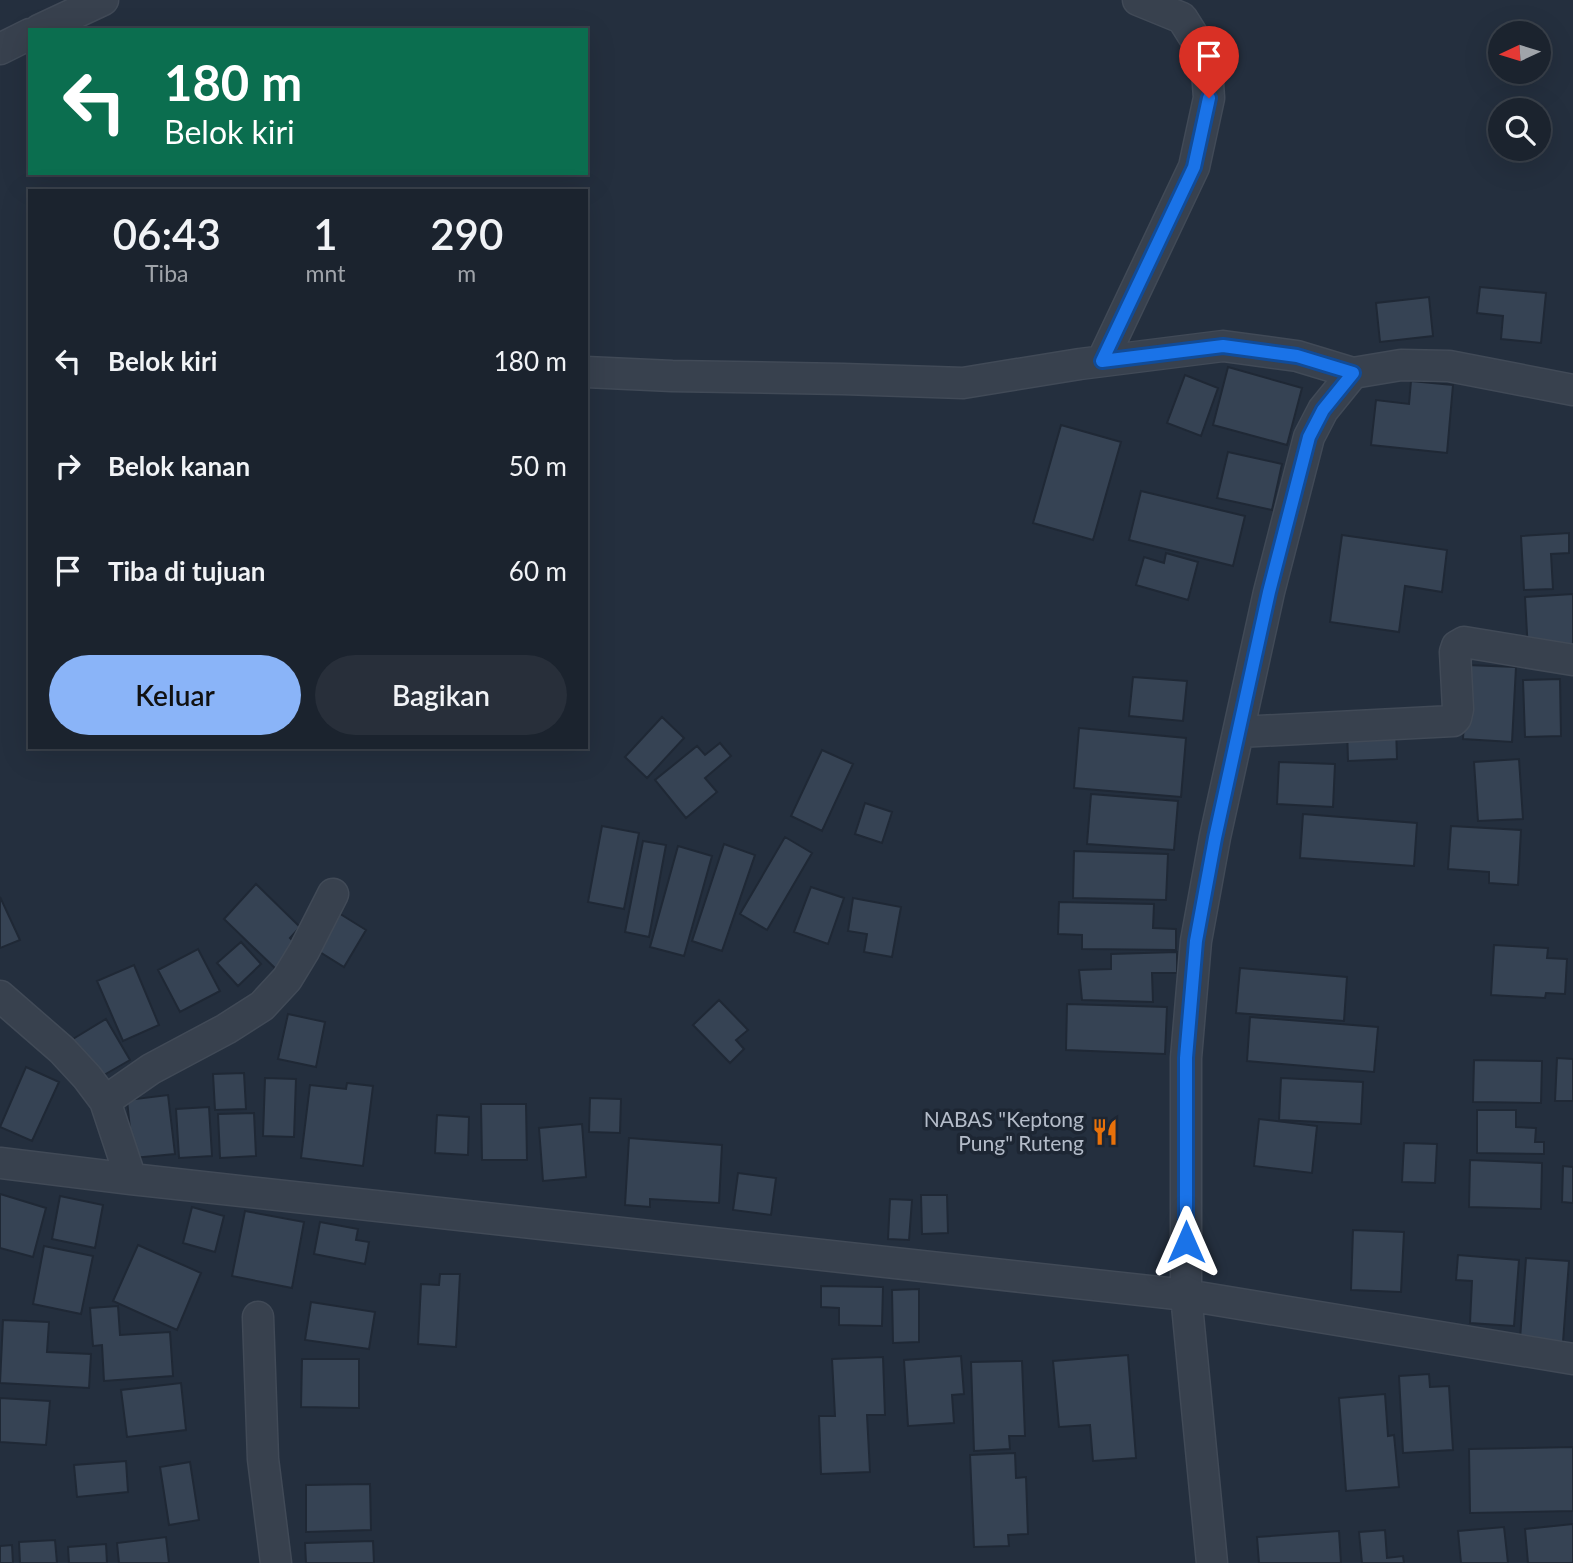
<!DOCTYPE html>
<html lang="id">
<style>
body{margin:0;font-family:Lato,sans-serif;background:#282f3a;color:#f1f3f6;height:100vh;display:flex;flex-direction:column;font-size:26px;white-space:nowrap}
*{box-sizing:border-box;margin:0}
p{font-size:23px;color:#a0a4aa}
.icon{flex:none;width:38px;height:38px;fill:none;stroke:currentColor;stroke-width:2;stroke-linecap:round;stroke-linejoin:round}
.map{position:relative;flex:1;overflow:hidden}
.sheet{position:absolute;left:28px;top:189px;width:560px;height:560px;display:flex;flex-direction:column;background:#1b232e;border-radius:0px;box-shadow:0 7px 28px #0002,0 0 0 2px #39404a}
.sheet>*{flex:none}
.banner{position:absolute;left:28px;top:28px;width:560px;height:147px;border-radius:0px;box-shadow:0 7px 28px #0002,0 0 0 2px #39404a;background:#0b6e4f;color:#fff;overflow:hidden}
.needle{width:46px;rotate:266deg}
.buttons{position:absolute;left:1488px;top:21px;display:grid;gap:14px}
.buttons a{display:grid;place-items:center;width:63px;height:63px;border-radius:50%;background:#1b232e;box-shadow:0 7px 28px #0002,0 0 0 2px #39404a;font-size:35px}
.pin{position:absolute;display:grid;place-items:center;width:60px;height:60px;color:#fff;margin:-72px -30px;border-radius:50% 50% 50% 0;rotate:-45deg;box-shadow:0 0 7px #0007}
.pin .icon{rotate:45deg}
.me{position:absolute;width:77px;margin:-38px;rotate:0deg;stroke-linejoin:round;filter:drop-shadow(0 0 5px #0008)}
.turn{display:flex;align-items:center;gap:24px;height:147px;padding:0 21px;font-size:32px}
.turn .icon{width:91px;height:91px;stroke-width:2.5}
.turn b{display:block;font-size:49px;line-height:60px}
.eta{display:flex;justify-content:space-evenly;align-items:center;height:119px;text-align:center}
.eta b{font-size:42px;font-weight:600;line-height:49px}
.primary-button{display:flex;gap:14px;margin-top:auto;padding:14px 21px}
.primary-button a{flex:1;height:80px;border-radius:42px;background:#8ab4f8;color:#111;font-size:28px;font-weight:600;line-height:80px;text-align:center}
.primary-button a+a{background:#282f3a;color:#f1f3f6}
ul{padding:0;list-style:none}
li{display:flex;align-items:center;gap:21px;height:105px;padding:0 21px}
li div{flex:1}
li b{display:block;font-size:26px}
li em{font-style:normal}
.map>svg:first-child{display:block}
.building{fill:#364354;stroke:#1f2835;stroke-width:2}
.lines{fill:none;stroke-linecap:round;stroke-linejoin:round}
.street-casing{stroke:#414a57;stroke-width:33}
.street{stroke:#38414e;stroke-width:30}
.route-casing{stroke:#114b97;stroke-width:18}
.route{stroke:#1a73e8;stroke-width:12}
.labels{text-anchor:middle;stroke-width:7;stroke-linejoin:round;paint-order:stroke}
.poi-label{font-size:21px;fill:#b4bcc9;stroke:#1d2633;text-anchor:end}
</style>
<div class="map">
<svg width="1573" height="1563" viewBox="0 0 1573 1563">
<rect width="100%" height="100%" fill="#242f3e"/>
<path class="building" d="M 1480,287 L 1546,293 L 1541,343 L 1501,339 L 1503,316 L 1477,313 Z
M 1429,297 L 1433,336 L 1380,342 L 1376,303 Z
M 1228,367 L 1302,388 L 1287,445 L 1213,425 Z
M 1185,375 L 1218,388 L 1201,436 L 1167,423 Z
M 1411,381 L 1453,385 L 1447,453 L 1371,445 L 1376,400 L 1409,404 Z
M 1061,425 L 1121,442 L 1093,540 L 1033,523 Z
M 1228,452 L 1282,464 L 1272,510 L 1217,498 Z
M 1141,491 L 1245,516 L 1233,566 L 1129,540 Z
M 1569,533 L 1569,553 L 1551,554 L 1553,589 L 1524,590 L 1521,536 Z
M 1342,535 L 1447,550 L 1442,592 L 1405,586 L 1399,632 L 1330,622 Z
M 1166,553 L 1198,562 L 1188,600 L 1136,585 L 1144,557 L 1164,563 Z
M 1573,594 L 1573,650 L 1528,652 L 1525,597 Z
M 1467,665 L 1516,667 L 1512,742 L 1463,739 Z
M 1133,677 L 1187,681 L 1183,721 L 1129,716 Z
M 1560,679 L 1561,736 L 1525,737 L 1523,680 Z
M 662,717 L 684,738 L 647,778 L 625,757 Z
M 1396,727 L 1397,759 L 1348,761 L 1347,728 Z
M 1079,728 L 1186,738 L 1181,797 L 1074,788 Z
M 720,743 L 731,756 L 705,778 L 717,792 L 686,818 L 655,780 L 697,746 L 705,755 Z
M 822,750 L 853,764 L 822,831 L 791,816 Z
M 1519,759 L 1523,819 L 1478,821 L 1474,762 Z
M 1279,762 L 1335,764 L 1333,807 L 1277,804 Z
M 1091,794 L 1178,801 L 1174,850 L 1087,844 Z
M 865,803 L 892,812 L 882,843 L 855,834 Z
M 1303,814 L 1417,823 L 1414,866 L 1300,858 Z
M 602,826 L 639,833 L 624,909 L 588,902 Z
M 1451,826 L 1521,830 L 1518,885 L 1489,883 L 1489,872 L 1448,869 Z
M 785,837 L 812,853 L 767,930 L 740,914 Z
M 643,841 L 666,845 L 649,937 L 625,932 Z
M 724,844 L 755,855 L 722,951 L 692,941 Z
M 678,846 L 712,856 L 684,956 L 650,947 Z
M 1074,851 L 1168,854 L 1166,900 L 1073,898 Z
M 256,884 L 300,927 L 290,938 L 298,946 L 276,969 L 224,919 Z
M 811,887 L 844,898 L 828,944 L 794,932 Z
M 0,897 L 20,940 L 0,948 Z
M 853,898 L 901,907 L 892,957 L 864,952 L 867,934 L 848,931 Z
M 1059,902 L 1154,904 L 1153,928 L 1176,929 L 1176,950 L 1082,949 L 1082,935 L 1058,934 Z
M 337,912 L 366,930 L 344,967 L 315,949 Z
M 241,942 L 261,964 L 238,986 L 217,963 Z
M 1494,945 L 1548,948 L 1547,958 L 1567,959 L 1565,994 L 1546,993 L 1545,998 L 1491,995 Z
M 198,949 L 220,991 L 180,1012 L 158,970 Z
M 1177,952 L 1177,973 L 1152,973 L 1153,1002 L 1082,1000 L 1079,970 L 1111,969 L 1111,954 Z
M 134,965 L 159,1025 L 123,1041 L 97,981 Z
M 1240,968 L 1347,977 L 1344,1021 L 1236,1013 Z
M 719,1000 L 748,1030 L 736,1040 L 744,1049 L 730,1063 L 693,1025 Z
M 1067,1004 L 1167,1007 L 1165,1054 L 1066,1050 Z
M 288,1014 L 325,1022 L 316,1067 L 278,1059 Z
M 1250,1017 L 1378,1027 L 1374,1072 L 1247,1061 Z
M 106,1019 L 130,1060 L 97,1079 L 73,1039 Z
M 1557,1058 L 1573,1059 L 1573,1101 L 1555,1101 Z
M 1474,1060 L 1542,1061 L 1541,1103 L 1473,1102 Z
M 26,1067 L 59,1082 L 32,1141 L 0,1127 Z
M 244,1073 L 246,1109 L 215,1110 L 213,1074 Z
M 265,1078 L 296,1079 L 294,1137 L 263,1136 Z
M 1281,1078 L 1363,1082 L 1361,1124 L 1279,1120 Z
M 347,1083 L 373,1086 L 363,1166 L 301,1158 L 310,1085 L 346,1089 Z
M 168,1095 L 175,1154 L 133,1158 L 127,1100 Z
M 590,1098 L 621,1099 L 620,1133 L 589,1132 Z
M 481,1104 L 526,1104 L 527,1160 L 482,1160 Z
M 209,1107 L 212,1156 L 179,1158 L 176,1109 Z
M 1477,1110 L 1516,1110 L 1516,1127 L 1536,1128 L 1535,1142 L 1544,1142 L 1544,1154 L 1477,1153 Z
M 254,1113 L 256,1156 L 220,1158 L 218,1114 Z
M 437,1115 L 469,1117 L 468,1155 L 435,1153 Z
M 1259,1119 L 1317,1126 L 1312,1173 L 1254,1166 Z
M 582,1124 L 586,1177 L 543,1181 L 539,1128 Z
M 629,1138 L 722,1145 L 719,1203 L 650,1199 L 650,1207 L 625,1205 Z
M 1404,1143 L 1437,1144 L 1435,1183 L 1402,1182 Z
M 1470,1160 L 1542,1163 L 1541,1209 L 1469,1207 Z
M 1563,1166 L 1573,1167 L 1573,1203 L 1562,1202 Z
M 738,1173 L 776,1178 L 771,1215 L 733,1210 Z
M 0,1194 L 46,1208 L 33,1257 L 0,1248 Z
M 921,1195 L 947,1195 L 948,1233 L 922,1234 Z
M 60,1196 L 103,1205 L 95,1248 L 52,1239 Z
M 890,1199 L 912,1200 L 909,1240 L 888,1239 Z
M 192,1207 L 224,1216 L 215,1252 L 183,1243 Z
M 245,1211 L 304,1222 L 292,1288 L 232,1276 Z
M 320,1222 L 358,1229 L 356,1240 L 369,1242 L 365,1264 L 314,1254 Z
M 1353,1230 L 1404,1232 L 1401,1292 L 1351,1290 Z
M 138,1245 L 201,1273 L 177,1330 L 113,1301 Z
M 44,1246 L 93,1256 L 81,1314 L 33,1304 Z
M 1458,1255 L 1519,1260 L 1514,1326 L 1470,1323 L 1472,1281 L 1456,1280 Z
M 1526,1258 L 1569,1261 L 1563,1342 L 1520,1339 Z
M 440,1274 L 460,1274 L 456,1347 L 418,1344 L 421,1284 L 439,1285 Z
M 821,1286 L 883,1287 L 882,1326 L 839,1325 L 839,1308 L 821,1307 Z
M 919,1289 L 919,1342 L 893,1343 L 892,1290 Z
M 311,1302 L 375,1312 L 369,1349 L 305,1340 Z
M 118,1306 L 120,1335 L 170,1332 L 173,1376 L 104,1381 L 102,1345 L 93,1346 L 90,1308 Z
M 3,1320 L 49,1322 L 47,1352 L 91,1354 L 89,1388 L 0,1383 Z
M 1128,1355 L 1136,1458 L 1093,1461 L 1090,1425 L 1059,1427 L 1053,1361 Z
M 961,1356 L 964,1394 L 952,1395 L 954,1423 L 908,1426 L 904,1360 Z
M 883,1357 L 885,1415 L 867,1415 L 870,1472 L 821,1474 L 819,1416 L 835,1416 L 832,1359 Z
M 302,1359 L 359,1359 L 359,1408 L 301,1407 Z
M 1022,1361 L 1025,1436 L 1009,1436 L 1010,1449 L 974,1451 L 971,1362 Z
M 1429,1374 L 1430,1387 L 1449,1386 L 1453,1450 L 1403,1453 L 1399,1376 Z
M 181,1383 L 186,1430 L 127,1437 L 121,1390 Z
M 1385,1394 L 1388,1436 L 1394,1435 L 1399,1487 L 1346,1491 L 1339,1398 Z
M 0,1398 L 50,1401 L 46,1445 L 0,1442 Z
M 1573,1447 L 1573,1511 L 1470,1513 L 1469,1449 Z
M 1015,1453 L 1016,1478 L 1026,1477 L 1028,1534 L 1008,1535 L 1009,1546 L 974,1547 L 970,1455 Z
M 126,1461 L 128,1492 L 77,1497 L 74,1465 Z
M 190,1462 L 199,1520 L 169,1525 L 160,1467 Z
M 370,1484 L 371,1530 L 306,1532 L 306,1485 Z
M 1573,1524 L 1573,1563 L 1528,1563 L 1525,1529 Z
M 1504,1527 L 1508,1563 L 1461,1563 L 1458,1531 Z
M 1385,1530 L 1387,1558 L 1403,1556 L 1404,1563 L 1362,1563 L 1359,1532 Z
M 1339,1531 L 1341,1563 L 1259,1563 L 1257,1537 Z
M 166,1537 L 169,1563 L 119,1563 L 117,1543 Z
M 55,1540 L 57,1563 L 20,1563 L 19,1542 Z
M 373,1541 L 374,1563 L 306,1563 L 305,1543 Z
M 106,1544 L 107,1563 L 69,1563 L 68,1547 Z
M 12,1545 L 13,1563 L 0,1563 L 0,1546 Z"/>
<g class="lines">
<defs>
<path id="street" d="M 39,30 L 103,0
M 0,49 L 30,34
M 1102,361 L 1194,167 L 1209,98 L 1206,56 L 1182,18 L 1138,0
M 586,372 L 672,376 L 843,379 L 963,383 L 1080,364 L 1223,346 L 1297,356 L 1353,373
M 1239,732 L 1453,721 L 1456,718 L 1458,709 L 1455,652 L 1457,646 L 1464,642 L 1573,660
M 0,996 L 62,1050 L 87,1077 L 105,1101 L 131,1179
M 105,1101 L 151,1069 L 226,1029 L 262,1006 L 287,979 L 304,951 L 333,894
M 0,1163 L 131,1179 L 1186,1295 L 1573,1359
M 258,1317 L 263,1459 L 276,1563
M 1212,1563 L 1186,1295 L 1186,1058 L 1196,941 L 1215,837 L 1269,592 L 1309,437 L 1323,410 L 1353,373 L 1401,365 L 1449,366 L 1573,390"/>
</defs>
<use href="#street" class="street-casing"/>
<use href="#street" class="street"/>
</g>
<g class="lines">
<defs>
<path id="route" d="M 1186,1242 L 1186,1058 L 1196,941 L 1215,838 L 1269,592 L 1309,437 L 1323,410 L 1353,373 L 1297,356 L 1223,346 L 1102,361 L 1194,167 L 1209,98"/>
</defs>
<use href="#route" class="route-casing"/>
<use href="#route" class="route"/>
</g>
<defs>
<symbol id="restaurant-bare" viewBox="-9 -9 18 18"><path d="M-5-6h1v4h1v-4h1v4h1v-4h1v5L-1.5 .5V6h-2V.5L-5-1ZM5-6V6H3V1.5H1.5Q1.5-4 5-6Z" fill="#e8710a" stroke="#1d2633" stroke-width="2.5" paint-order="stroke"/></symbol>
</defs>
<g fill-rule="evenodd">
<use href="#restaurant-bare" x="1086" y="1113" width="38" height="38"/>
</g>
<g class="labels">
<g class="poi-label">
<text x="1084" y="1127">NABAS "Keptong<tspan x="1084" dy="24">Pung" Ruteng</tspan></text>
</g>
</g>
</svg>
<div class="buttons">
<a><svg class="needle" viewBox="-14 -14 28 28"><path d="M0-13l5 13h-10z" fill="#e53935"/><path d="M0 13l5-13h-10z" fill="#a0a4aa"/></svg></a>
<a><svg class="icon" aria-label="search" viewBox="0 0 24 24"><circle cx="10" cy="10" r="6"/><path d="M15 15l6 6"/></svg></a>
</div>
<div class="pin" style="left:1209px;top:98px;background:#d93025"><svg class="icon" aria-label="arrive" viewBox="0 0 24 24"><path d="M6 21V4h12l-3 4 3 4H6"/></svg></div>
<svg class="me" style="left:1186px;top:1242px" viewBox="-20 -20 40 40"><path d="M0-17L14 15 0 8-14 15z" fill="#1a73e8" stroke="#fff" stroke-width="4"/></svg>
<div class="banner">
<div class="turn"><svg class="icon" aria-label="left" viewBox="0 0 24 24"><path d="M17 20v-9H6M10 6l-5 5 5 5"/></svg><div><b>180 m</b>Belok kiri</div></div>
</div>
<section class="sheet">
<div class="eta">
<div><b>06:43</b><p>Tiba</p></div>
<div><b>1</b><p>mnt</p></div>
<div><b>290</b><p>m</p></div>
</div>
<ul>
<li><svg class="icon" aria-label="left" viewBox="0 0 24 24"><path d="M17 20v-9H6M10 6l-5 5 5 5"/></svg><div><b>Belok kiri</b></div><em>180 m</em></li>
<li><svg class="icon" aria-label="right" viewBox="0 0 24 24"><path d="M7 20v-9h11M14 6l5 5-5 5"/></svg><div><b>Belok kanan</b></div><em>50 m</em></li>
<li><svg class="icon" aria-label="arrive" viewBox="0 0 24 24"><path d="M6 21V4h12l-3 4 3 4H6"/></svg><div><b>Tiba di tujuan</b></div><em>60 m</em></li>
</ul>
<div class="primary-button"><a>Keluar</a><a>Bagikan</a></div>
</section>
</div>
